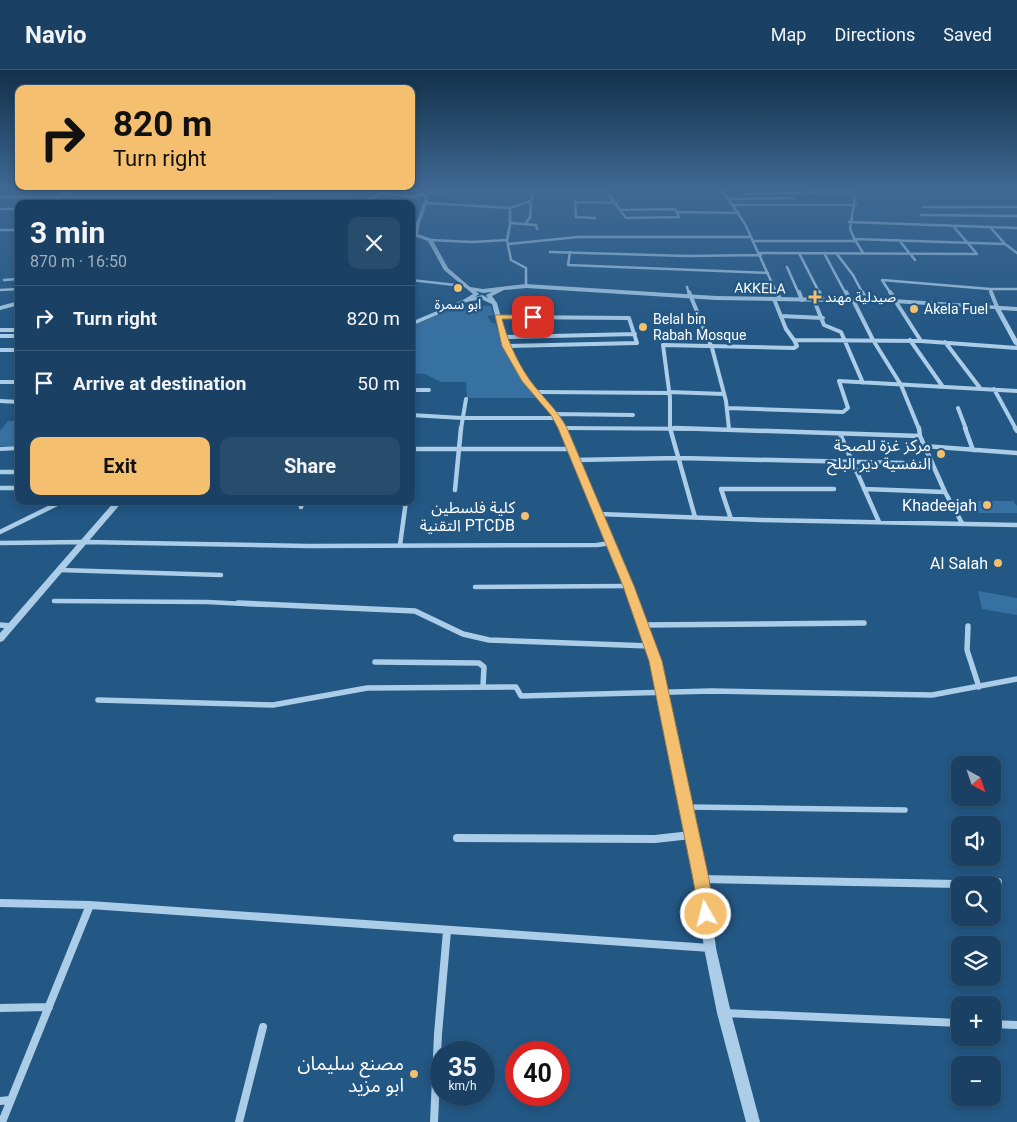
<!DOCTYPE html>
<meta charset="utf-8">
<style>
body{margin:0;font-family:Roboto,"Noto Sans Arabic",sans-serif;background:#274c6c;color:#f1f3f6;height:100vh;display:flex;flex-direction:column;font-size:19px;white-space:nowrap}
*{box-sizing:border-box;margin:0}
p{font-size:16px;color:#9fafbe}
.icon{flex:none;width:28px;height:28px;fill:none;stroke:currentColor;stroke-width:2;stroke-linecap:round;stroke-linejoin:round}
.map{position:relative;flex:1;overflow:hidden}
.sheet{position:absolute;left:15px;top:130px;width:400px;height:305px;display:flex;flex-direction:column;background:#1a4163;border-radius:10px;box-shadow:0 2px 8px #0003,0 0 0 1px #385a78}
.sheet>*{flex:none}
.guide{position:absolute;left:15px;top:15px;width:400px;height:105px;border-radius:10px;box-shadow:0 2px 8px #0003,0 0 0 1px #385a78;background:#f4bf6e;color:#111;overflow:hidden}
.needle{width:32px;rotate:140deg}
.tools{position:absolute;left:951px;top:686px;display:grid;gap:10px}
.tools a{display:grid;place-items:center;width:50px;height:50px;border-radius:10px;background:#1a4163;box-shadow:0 2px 8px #0003,0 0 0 1px #385a78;font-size:25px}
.speed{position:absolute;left:430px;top:971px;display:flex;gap:10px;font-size:25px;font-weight:700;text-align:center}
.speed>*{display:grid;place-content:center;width:65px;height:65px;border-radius:50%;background:#1a4163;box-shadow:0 2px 8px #0003,0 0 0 1px #385a78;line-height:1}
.speed small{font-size:12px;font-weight:400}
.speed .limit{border:8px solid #d22;background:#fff;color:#111}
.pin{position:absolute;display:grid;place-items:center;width:42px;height:42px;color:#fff;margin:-21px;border-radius:10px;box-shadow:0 2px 8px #0006}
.me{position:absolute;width:55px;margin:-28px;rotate:352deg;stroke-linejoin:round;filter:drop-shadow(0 0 4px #0008)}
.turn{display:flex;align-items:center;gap:18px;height:105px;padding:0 15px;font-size:22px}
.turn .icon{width:65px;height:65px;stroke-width:2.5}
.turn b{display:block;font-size:35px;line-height:42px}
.round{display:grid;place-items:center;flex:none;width:52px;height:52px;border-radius:10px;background:#274c6c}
.headline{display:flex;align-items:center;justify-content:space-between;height:85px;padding:0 15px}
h1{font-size:30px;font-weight:700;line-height:38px}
.primary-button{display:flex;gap:10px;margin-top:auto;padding:10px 15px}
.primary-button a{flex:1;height:58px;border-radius:10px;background:#f4bf6e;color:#111;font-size:20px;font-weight:700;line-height:58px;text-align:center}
.primary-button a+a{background:#274c6c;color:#f1f3f6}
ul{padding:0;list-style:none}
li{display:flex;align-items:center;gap:15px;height:65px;padding:0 15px;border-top:1px solid #385a78}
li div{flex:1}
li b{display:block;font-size:19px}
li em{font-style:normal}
header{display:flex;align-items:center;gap:30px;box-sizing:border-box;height:70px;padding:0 25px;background:#1a4163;border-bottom:1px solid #385a78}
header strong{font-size:24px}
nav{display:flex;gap:28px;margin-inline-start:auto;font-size:18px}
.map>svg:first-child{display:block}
.green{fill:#3771a1}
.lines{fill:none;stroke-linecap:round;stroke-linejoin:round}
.minor-far4{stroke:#abcde8;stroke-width:2.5}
.minor-far3{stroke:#abcde8;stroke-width:4}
.minor-far2{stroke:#abcde8;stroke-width:4.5}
.minor-far1{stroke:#abcde8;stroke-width:5.5}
.minor{stroke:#abcde8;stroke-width:8}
.tertiary{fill:#abcde8;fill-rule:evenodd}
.secondary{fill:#d6e8f7;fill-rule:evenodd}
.route{fill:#f4bf6e;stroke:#9f7c48}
.poi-dot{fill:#f4bf6e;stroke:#235784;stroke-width:2}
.labels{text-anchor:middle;stroke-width:5;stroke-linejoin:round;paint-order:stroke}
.far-street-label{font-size:14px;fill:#fff;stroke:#235784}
.far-poi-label{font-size:14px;fill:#fff;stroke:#235784;text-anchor:start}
.poi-label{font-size:16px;fill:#fff;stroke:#235784;text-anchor:end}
.near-poi-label{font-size:19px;fill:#fff;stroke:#235784;text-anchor:end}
</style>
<header>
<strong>Navio</strong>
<nav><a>Map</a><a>Directions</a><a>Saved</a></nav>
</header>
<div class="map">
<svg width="1017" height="1052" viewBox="0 0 1017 1052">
<rect width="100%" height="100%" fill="#235784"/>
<path class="green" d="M 277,118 L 348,118 L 362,120 L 340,134 L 276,134 L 272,126 Z
M 460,235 L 491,236 L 493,245 L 487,246 L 492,253 L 495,253 L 504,280 L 521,309 L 537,328 L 467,328 L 466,312 L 441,312 L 425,304 L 411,303 L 411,256 Z
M 8,351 L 19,351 L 19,376 L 0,376 L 0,361 Z
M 971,431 L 1013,431 L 1017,436 L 1017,443 L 979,443 Z
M 978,521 L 1017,528 L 1017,545 L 982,539 Z"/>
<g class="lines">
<path class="minor-far4" d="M 721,118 L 745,154 L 777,224
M 842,118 L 855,127 L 850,159 L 854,168 L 863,183
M 605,119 L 620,140
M 742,124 L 849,122
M 0,127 L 270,127
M 729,129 L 794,128
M 575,130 L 576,147 L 595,148
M 575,132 L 617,133
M 426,133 L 510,138
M 52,134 L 71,118
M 732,135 L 856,135
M 923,137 L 1017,137
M 0,139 L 19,139
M 675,139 L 679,147 L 626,148 L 620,140 Z
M 677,142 L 739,143
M 921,145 L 1017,146
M 849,152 L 1017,158
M 510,153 L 536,155 L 537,159
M 526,153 L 530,147 L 531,134 L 529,133
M 991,158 L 1005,174 L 1017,183
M 0,160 L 19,160
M 854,169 L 1005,174
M 430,170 L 472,172 L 507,170
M 899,170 L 915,190
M 754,171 L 855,171
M 508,174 L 578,167 L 751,167
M 550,182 L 688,186 L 761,185
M 570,182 L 568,195 L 768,203
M 759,183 L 977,184 L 954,157
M 799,183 L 820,224
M 824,183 L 846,224
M 836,183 L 853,205 L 863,224
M 787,197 L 799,224
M 4,210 L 19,209
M 411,210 L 464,216
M 526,216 L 526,198 L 511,190 L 507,170 L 510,155 L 510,138 L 531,131 L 534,120
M 687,217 L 689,224
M 0,220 L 19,219
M 891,224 L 882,210 L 990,219
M 992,224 L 990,219 L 1017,219"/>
<path class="minor-far3" d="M 689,222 L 712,278 L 726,331 L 729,359
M 777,222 L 780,229
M 799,222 L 802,230
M 819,222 L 823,230
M 846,222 L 850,230
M 862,222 L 867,231
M 890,222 L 897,232
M 991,222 L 997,237
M 774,229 L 786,259 L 794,270
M 814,230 L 824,255 L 841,262 L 863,313
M 853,230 L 873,270 L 901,315 L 919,359
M 896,232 L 921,271
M 781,246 L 823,248
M 497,247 L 629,248 L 637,273 L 506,276
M 0,260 L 19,260
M 0,266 L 19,266
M 504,267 L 635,264
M 910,270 L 943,317
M 945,272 L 980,318
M 0,280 L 19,280
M 0,312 L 19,312
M 994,319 L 1016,359
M 411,320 L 429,320
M 538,322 L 670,323
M 669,322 L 724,324
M 0,331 L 19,332
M 727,338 L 843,342 L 848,338 L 839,311 L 1017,321
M 958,338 L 966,359
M 555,344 L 633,345
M 411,345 L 462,348 L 557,348
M 562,358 L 713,359
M 461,359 L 466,329
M 670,359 L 670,328 L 663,275 L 794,278 L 797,276 L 794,270 L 921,271 L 1017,278"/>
<path class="minor-far2" d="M 670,358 L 695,447
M 674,358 L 920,366
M 919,358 L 920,366 L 945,422 L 962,453
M 965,358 L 973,380
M 1015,358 L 1017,361
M 840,364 L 879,452
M 924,376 L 1017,383
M 411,379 L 571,379
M 575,390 L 679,388 L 903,393
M 0,402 L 19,402
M 0,418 L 19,418
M 864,419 L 945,422
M 455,420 L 461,358
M 301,437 L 303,431
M 599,444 L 762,450 L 1017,455
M 731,449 L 721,419 L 834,419
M 0,462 L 63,431
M 0,473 L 84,472 L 309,476 L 597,475 L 611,473
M 400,475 L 406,431
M 60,500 L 221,505
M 475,517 L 628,516
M 54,531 L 207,532 L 267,535"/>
<path class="minor-far1" d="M 238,533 L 415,541 L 463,564 L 489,570 L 650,576
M 0,555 L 11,556
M 643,555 L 864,553
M 968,556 L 967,580 L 979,617
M 375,592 L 479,593 L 484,597 L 483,617
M 98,630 L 273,635 L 367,618 L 516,617 L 521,626 L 712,621 L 932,625 L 1017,609
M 686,737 L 905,740"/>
<path class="minor" d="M 457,768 L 655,769 L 691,765
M 701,809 L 958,814 L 998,812
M 0,833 L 90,835 L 710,878
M 0,938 L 49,937
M 724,943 L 960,953
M 992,954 L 1017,955
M 0,1031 L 10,1030
M 2,1052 L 90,835
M 239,1052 L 263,957
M 434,1052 L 438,964 L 447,861"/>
<path class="tertiary" d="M 409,118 L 421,118 L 434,121 L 432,122 L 419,120 L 429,128 L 420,153 L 418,164 L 432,169 L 448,198 L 470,217 L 483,219 L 526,214 L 716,226 L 893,229 L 1017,237 L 1017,241 L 1001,240 L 1017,269 L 1017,276 L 1014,274 L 995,239 L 893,233 L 716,230 L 526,218 L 504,220 L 492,226 L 497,233 L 509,276 L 529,310 L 557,343 L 565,358 L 632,516 L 660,591 L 707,809 L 716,878 L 731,943 L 760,1052 L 746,1052 L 717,943 L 704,878 L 695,809 L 650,591 L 624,516 L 559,358 L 552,345 L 523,311 L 503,276 L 492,234 L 481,229 L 467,232 L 411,256 L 411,252 L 463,230 L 473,224 L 444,200 L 428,171 L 411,165 L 411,162 L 415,163 L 416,153 L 425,128 L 413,119 L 403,123 L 401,122 ZM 476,221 L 483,223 L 492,222 L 486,225 L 488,228 L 482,225 L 475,227 L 479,224 Z
M 385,120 L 388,121 L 362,134 L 356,134 Z
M 19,231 L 19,235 L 0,240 L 0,236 Z
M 19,376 L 19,380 L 0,381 L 0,377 Z
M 115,431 L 123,431 L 3,571 L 0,572 L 0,563 Z"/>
<path class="secondary" d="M 349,118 L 412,126 L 434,121 L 457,120 L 701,118 L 699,119 L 457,122 L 434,123 L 412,128 Z"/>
</g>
<linearGradient id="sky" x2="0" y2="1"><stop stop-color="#133049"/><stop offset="0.45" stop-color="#3f6994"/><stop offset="1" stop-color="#3f6994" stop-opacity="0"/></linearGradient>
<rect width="1017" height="265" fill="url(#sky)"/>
<path class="route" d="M 495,245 L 533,245 L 537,247 L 533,249 L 502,249 C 508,271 516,290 529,309 C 541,326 557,339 567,358 L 634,516 L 662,591 L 709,809 L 714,844 L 711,849 L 706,852 L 700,849 L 693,809 L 649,591 L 623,516 L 558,358 L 551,345 L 522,311 L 502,276 Z"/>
<g class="poi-dot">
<circle cx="458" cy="218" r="5"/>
<path d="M812.5 219.5h5v5h5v5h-5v5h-5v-5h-5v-5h5z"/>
<circle cx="914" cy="239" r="5"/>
<circle cx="643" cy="257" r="5"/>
<circle cx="941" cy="384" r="5"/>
<circle cx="987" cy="435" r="5"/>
<circle cx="525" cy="446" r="5"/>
<circle cx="998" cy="493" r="5"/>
<circle cx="414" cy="1004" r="5"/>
</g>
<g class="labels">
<g class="far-street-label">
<text transform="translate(760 218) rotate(1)" y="5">AKKELA</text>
</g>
<g class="far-poi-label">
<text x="825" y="232">صيدلية مهند</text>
<text x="458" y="239" text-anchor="middle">ابو سمرة</text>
<text x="924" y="244">Akela Fuel</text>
<text x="653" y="254">Belal bin<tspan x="653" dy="16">Rabah Mosque</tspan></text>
</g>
<g class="poi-label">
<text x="931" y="381">مركز غزة للصحة<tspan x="931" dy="18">النفسية دير البلح</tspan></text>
<text x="977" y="441">Khadeejah</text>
<text x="515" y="443">كلية فلسطين<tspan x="515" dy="18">التقنية PTCDB</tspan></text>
<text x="988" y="499">Al Salah</text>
</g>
<g class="near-poi-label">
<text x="404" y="1000">مصنع سليمان<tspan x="404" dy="22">ابو مزيد</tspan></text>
</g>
</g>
</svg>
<div class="tools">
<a><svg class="needle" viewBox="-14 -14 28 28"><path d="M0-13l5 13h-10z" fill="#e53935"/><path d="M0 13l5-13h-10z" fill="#9fafbe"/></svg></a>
<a><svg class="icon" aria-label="sound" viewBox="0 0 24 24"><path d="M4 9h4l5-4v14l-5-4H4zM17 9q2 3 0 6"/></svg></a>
<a><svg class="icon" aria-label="search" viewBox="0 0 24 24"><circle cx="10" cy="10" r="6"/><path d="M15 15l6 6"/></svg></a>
<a><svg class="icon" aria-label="layers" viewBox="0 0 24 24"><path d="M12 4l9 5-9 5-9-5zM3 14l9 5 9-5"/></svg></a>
<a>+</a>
<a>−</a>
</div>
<div class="speed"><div>35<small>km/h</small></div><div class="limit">40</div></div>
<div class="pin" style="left:533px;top:247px;background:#d93025"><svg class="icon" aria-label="arrive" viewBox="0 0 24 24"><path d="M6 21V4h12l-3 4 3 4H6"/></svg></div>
<svg class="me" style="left:706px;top:844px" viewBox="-20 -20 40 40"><circle r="17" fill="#f4bf6e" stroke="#fff" stroke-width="3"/><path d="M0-11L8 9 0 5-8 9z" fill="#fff"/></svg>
<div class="guide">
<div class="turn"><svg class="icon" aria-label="right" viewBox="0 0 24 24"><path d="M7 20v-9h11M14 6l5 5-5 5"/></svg><div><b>820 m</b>Turn right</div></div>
</div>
<section class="sheet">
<div class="headline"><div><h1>3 min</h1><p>870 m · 16:50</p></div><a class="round"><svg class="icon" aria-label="close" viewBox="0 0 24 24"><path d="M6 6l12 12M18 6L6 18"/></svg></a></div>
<ul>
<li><svg class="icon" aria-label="right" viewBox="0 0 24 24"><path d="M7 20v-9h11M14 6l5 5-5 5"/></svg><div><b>Turn right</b></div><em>820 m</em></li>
<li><svg class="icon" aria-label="arrive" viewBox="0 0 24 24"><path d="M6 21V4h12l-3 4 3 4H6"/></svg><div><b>Arrive at destination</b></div><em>50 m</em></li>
</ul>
<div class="primary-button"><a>Exit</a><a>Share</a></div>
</section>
</div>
